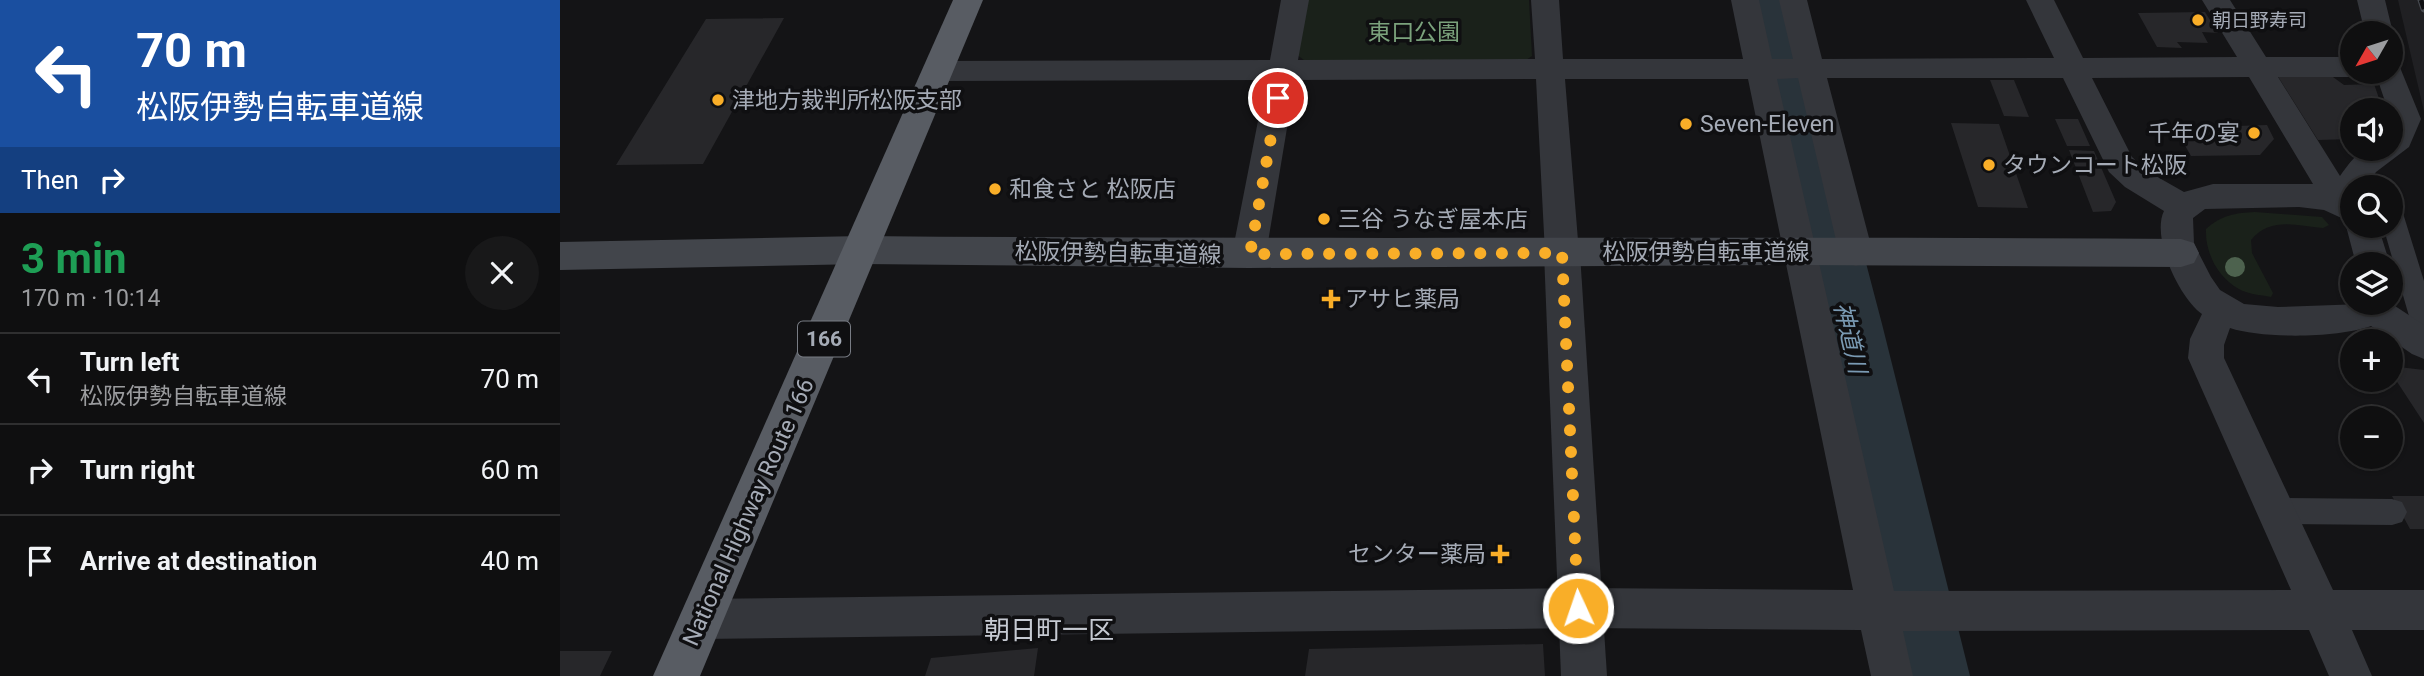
<!DOCTYPE html>
<meta charset="utf-8">
<style>
body{margin:0;font-family:Roboto,"Noto Sans JP",sans-serif;background:#181819;color:#f1f3f6;height:100vh;display:flex;flex-direction:column;font-size:26px;white-space:nowrap}
*{box-sizing:border-box;margin:0}
p{font-size:23px;color:#9b9c9f}
.icon{flex:none;width:38px;height:38px;fill:none;stroke:currentColor;stroke-width:2;stroke-linecap:round;stroke-linejoin:round}
.map{position:relative;flex:1;overflow:hidden}
.panel{display:flex;flex-direction:column;background:#0f0f10;width:560px}
.panel>*{flex:none}
.top-card{background:#1a4fa0;color:#fff;overflow:hidden}
.needle{width:46px;rotate:231deg}
.tools{position:absolute;left:1780px;top:21px;display:grid;gap:14px}
.tools a{display:grid;place-items:center;width:63px;height:63px;border-radius:50%;background:#0f0f10;box-shadow:0 2px 5px #0004,0 0 0 2px #2f2f30;font-size:35px}
.pin{position:absolute;display:grid;place-items:center;width:60px;height:60px;color:#fff;margin:-30px;border:4px solid #fff;border-radius:50%;box-shadow:0 2px 7px #0007}
.me{position:absolute;width:77px;margin:-38px;rotate:357deg;stroke-linejoin:round;filter:drop-shadow(0 0 5px #0008)}
.turn{display:flex;align-items:center;gap:24px;height:147px;padding:0 21px;font-size:32px}
.turn .icon{width:91px;height:91px;stroke-width:2.5}
.turn b{display:block;font-size:49px;line-height:60px}
.then{display:flex;align-items:center;height:66px;padding:0 21px;background:#0003;gap:14px;font-size:26px}
.round{display:grid;place-items:center;flex:none;width:74px;height:74px;border-radius:37px;background:#181819}
.summary{display:flex;align-items:center;justify-content:space-between;height:119px;padding:0 21px}
h1{font-size:42px;font-weight:700;line-height:52px;color:#1e9e55}
ul{padding:0;list-style:none}
li{display:flex;align-items:center;gap:21px;height:91px;padding:0 21px;border-top:2px solid #2f2f30}
li div{flex:1}
li b{display:block;font-size:26px}
li em{font-style:normal}
main{display:flex;flex:1;min-height:0}
.map>svg:first-child{display:block}
.built{fill:#202023}
.green{fill:#1a211a}
.lines{fill:none;stroke-linecap:round;stroke-linejoin:round}
.river{fill:#29333a;fill-rule:evenodd}
.building{fill:#27272a}
.pedestrian{fill:#34363b;fill-rule:evenodd}
.minor{fill:#34363b;fill-rule:evenodd}
.tertiary{fill:#34363b;fill-rule:evenodd}
.secondary{fill:#42454b;fill-rule:evenodd}
.trunk{fill:#585c63;fill-rule:evenodd}
.rail-casing{stroke:#474a50;stroke-width:7}
.rail{stroke:#0f0f11;stroke-width:4.5;stroke-dasharray:14;stroke-linecap:butt}
.tree{fill:#4d624e}
.route{stroke:#f9ae28;stroke-width:12;stroke-dasharray:0 21.6}
.poi-dot{fill:#f9ae28;stroke:#0f0f11;stroke-width:2.5}
.labels{text-anchor:middle;stroke-width:7;stroke-linejoin:round;paint-order:stroke}
.far-poi-label{font-size:19px;fill:#a5abb6;stroke:#0f0f11;text-anchor:start}
.shield{fill:#0f0f11;stroke:#787c84;stroke-width:2}
.shield-label{font-size:21px;font-weight:bold;fill:#a5abb6}
.park-label{font-size:23px;fill:#7ba27c;stroke:#0f0f11}
.poi-label{font-size:23px;fill:#a5abb6;stroke:#0f0f11;text-anchor:start}
.street-label{font-size:23px;fill:#a5abb6;stroke:#0f0f11}
.water-label{font-size:24px;font-style:italic;fill:#7a9ab3;stroke:#0f0f11}
.quarter-label{font-size:26px;fill:#c6cad2;stroke:#0f0f11}
</style>
<main>
<section class="panel">
<div class="top-card">
<div class="turn"><svg class="icon" aria-label="left" viewBox="0 0 24 24"><path d="M17 20v-9H6M10 6l-5 5 5 5"/></svg><div><b>70 m</b>松阪伊勢自転車道線</div></div>
<div class="then">Then<svg class="icon" aria-label="right" viewBox="0 0 24 24"><path d="M7 20v-9h11M14 6l5 5-5 5"/></svg></div>
</div>
<div class="summary"><div><h1>3 min</h1><p>170 m · 10:14</p></div><a class="round"><svg class="icon" aria-label="close" viewBox="0 0 24 24"><path d="M6 6l12 12M18 6L6 18"/></svg></a></div>
<ul>
<li><svg class="icon" aria-label="left" viewBox="0 0 24 24"><path d="M17 20v-9H6M10 6l-5 5 5 5"/></svg><div><b>Turn left</b><p>松阪伊勢自転車道線</p></div><em>70 m</em></li>
<li><svg class="icon" aria-label="right" viewBox="0 0 24 24"><path d="M7 20v-9h11M14 6l5 5-5 5"/></svg><div><b>Turn right</b></div><em>60 m</em></li>
<li><svg class="icon" aria-label="arrive" viewBox="0 0 24 24"><path d="M6 21V4h12l-3 4 3 4H6"/></svg><div><b>Arrive at destination</b></div><em>40 m</em></li>
</ul>
</section>
<div class="map">
<svg width="1864" height="676" viewBox="0 0 1864 676">
<rect width="100%" height="100%" fill="#141416"/>
<path class="built" d="M 1838,0 L 1864,0 L 1864,112 L 1863,107 Z"/>
<path class="green" d="M 747,0 L 969,0 L 972,56 L 958,65 L 749,64 L 736,54 Z
M 1695,212 L 1762,217 L 1769,225 L 1763,228 C 1735,225 1710,217 1691,240 L 1692,253 L 1713,293 L 1711,297 C 1701,295 1687,294 1679,289 C 1657,277 1645,252 1646,229 C 1662,215 1675,213 1695,212 Z"/>
<g class="lines">
<path class="river" d="M 1185,0 L 1237,0 L 1322,324 L 1410,676 L 1328,676 L 1256,324 Z"/>
</g>
<path class="building" d="M 1645,12 L 1658,33 L 1642,32 L 1648,43 L 1617,42 L 1622,48 L 1597,47 L 1578,13 Z
M 224,18 L 143,164 L 56,165 L 146,19 Z
M 1717,75 L 1773,77 L 1784,85 L 1814,84 L 1823,110 L 1792,110 L 1792,139 L 1758,140 Z
M 1430,80 L 1454,80 L 1469,117 L 1444,116 Z
M 1495,119 L 1518,119 L 1530,146 L 1507,146 Z
M 1391,123 L 1439,124 L 1468,208 L 1418,207 Z
M 1707,125 L 1714,139 L 1700,155 L 1631,156 L 1615,128 Z
M 1509,150 L 1534,151 L 1556,202 L 1551,211 L 1533,212 Z
M 1830,366 L 1864,370 L 1864,423 L 1830,371 Z
M 1832,496 L 1864,496 L 1864,529 L 1850,529 Z
M 983,644 L 985,676 L 745,676 L 749,649 Z
M 478,648 L 474,676 L 365,676 L 371,658 Z
M 0,651 L 52,651 L 40,676 L 0,676 Z"/>
<g class="lines">
<path class="pedestrian" d="M 1830,201 L 1839,204 L 1842,210 L 1864,281 L 1864,334 L 1855,331 L 1851,323 L 1823,226 L 1830,226 Z
M 1715,498 L 1832,499 L 1842,502 L 1847,512 L 1842,522 L 1832,525 L 1715,524 L 1705,521 L 1700,511 L 1705,501 Z"/>
<path class="minor" d="M 721,0 L 749,0 L 738,60 L 975,59 L 971,0 L 999,0 L 1003,59 L 1183,59 L 1171,0 L 1199,0 L 1212,59 L 1233,59 L 1219,0 L 1247,0 L 1262,59 L 1494,58 L 1466,0 L 1494,0 L 1523,58 L 1677,57 L 1642,0 L 1670,0 L 1706,57 L 1792,57 L 1792,72 L 1804,72 L 1792,77 L 1718,77 L 1780,176 C 1798,151 1800,149 1830,149 L 1830,110 L 1828,110 L 1815,72 L 1830,72 L 1830,62 L 1839,65 L 1861,119 L 1849,147 L 1816,172 L 1806,187 L 1792,187 L 1792,226 L 1818,226 L 1830,264 L 1796,264 L 1786,226 L 1788,221 L 1764,210 L 1739,207 L 1645,209 L 1633,218 L 1634,244 L 1651,277 L 1660,290 L 1684,304 L 1718,307 L 1830,303 L 1830,293 L 1837,303 L 1835,306 L 1864,325 L 1864,359 L 1852,354 L 1811,326 C 1778,338 1703,339 1670,328 L 1664,345 L 1664,358 L 1773,590 L 1864,590 L 1864,630 L 1792,630 L 1812,676 L 1769,676 L 1749,630 L 1343,631 L 1353,676 L 1311,676 L 1301,630 L 1019,628 L 140,639 L 125,633 L 119,619 L 125,605 L 140,599 L 1019,588 L 1293,590 L 1188,79 L 1005,79 L 1019,253 L 1014,262 L 1002,266 L 990,262 L 985,253 L 976,79 L 735,80 L 706,254 L 701,263 L 689,267 L 677,263 L 672,254 L 706,80 L 379,81 L 369,78 L 365,71 L 369,64 L 379,61 L 710,60 ZM 1689,77 L 1753,184 L 1653,184 L 1624,192 L 1587,171 L 1572,157 L 1532,78 ZM 1238,78 L 1279,253 L 1284,262 L 1296,266 L 1308,262 L 1313,253 L 1267,78 L 1503,78 L 1549,172 L 1565,187 L 1604,211 C 1591,237 1619,298 1642,314 L 1630,339 L 1628,358 L 1731,590 L 1334,591 L 1217,79 Z
M 1797,0 L 1825,0 L 1833,33 L 1830,37 L 1830,33 L 1805,33 Z"/>
<path class="tertiary" d="M 1002,239 L 1015,243 L 1020,253 L 1047,676 L 1001,676 L 984,253 L 989,243 Z"/>
<path class="secondary" d="M 302,236 C 742,240 1181,236 1621,239 L 1634,243 L 1639,253 L 1634,263 L 1621,267 L 1239,265 L 689,268 L 302,264 L 0,270 L 0,242 Z"/>
<path class="trunk" d="M 393,0 L 423,0 L 140,676 L 93,676 Z"/>
<defs>
<path id="rail" d="M 1861,0 L 1864,9"/>
</defs>
<use href="#rail" class="rail-casing"/>
<use href="#rail" class="rail"/>
</g>
<circle class="tree" cx="1675" cy="267" r="10"/>
<g class="lines">
<path class="route" d="M 718,98 L 690,254 L 1002,253 L 1018,608"/>
</g>
<g class="poi-dot">
<circle cx="1638" cy="20" r="7"/>
<circle cx="158" cy="100" r="7"/>
<circle cx="1126" cy="124" r="7"/>
<circle cx="1694" cy="133" r="7"/>
<circle cx="1429" cy="165" r="7"/>
<circle cx="435" cy="189" r="7"/>
<circle cx="764" cy="219" r="7"/>
<path d="M767.5 288.5h7v7h7v7h-7v7h-7v-7h-7v-7h7z"/>
<path d="M936.5 543.5h7v7h7v7h-7v7h-7v-7h-7v-7h7z"/>
</g>
<g class="labels">
<g class="far-poi-label">
<text x="1652" y="27">朝日野寿司</text>
</g>
<rect class="shield" x="238" y="321.5" width="52" height="35" rx="5"/>
<g class="shield-label">
<text x="264" y="346">166</text>
</g>
<g class="park-label">
<text x="854" y="40">東口公園</text>
</g>
<g class="poi-label">
<text x="172" y="108">津地方裁判所松阪支部</text>
<text x="1140" y="132">Seven-Eleven</text>
<text x="1680" y="141" text-anchor="end">千年の宴</text>
<text x="1443" y="173">タウンコート松阪</text>
<text x="449" y="197">和食さと 松阪店</text>
<text x="778" y="227">三谷 うなぎ屋本店</text>
<text x="785" y="307">アサヒ薬局</text>
<text x="926" y="562" text-anchor="end">センター薬局</text>
</g>
<g class="street-label">
<text x="1146" y="260">松阪伊勢自転車道線</text>
<text transform="translate(558 253) rotate(1)" y="8">松阪伊勢自転車道線</text>
<text transform="translate(188 512) rotate(-66)" y="8">National Highway Route 166</text>
</g>
<g class="water-label">
<text transform="translate(1290 338) rotate(77)" y="8">神道川</text>
</g>
<g class="quarter-label">
<text x="489" y="639">朝日町一区</text>
</g>
</g>
</svg>
<div class="tools">
<a><svg class="needle" viewBox="-14 -14 28 28"><path d="M0-13l5 13h-10z" fill="#e53935"/><path d="M0 13l5-13h-10z" fill="#9b9c9f"/></svg></a>
<a><svg class="icon" aria-label="sound" viewBox="0 0 24 24"><path d="M4 9h4l5-4v14l-5-4H4zM17 9q2 3 0 6"/></svg></a>
<a><svg class="icon" aria-label="search" viewBox="0 0 24 24"><circle cx="10" cy="10" r="6"/><path d="M15 15l6 6"/></svg></a>
<a><svg class="icon" aria-label="layers" viewBox="0 0 24 24"><path d="M12 4l9 5-9 5-9-5zM3 14l9 5 9-5"/></svg></a>
<a>+</a>
<a>−</a>
</div>
<div class="pin" style="left:718px;top:98px;background:#d93025"><svg class="icon" aria-label="arrive" viewBox="0 0 24 24"><path d="M6 21V4h12l-3 4 3 4H6"/></svg></div>
<svg class="me" style="left:1018px;top:608px" viewBox="-20 -20 40 40"><circle r="17" fill="#f9ae28" stroke="#fff" stroke-width="3"/><path d="M0-11L8 9 0 5-8 9z" fill="#fff"/></svg>
</div>
</main>
